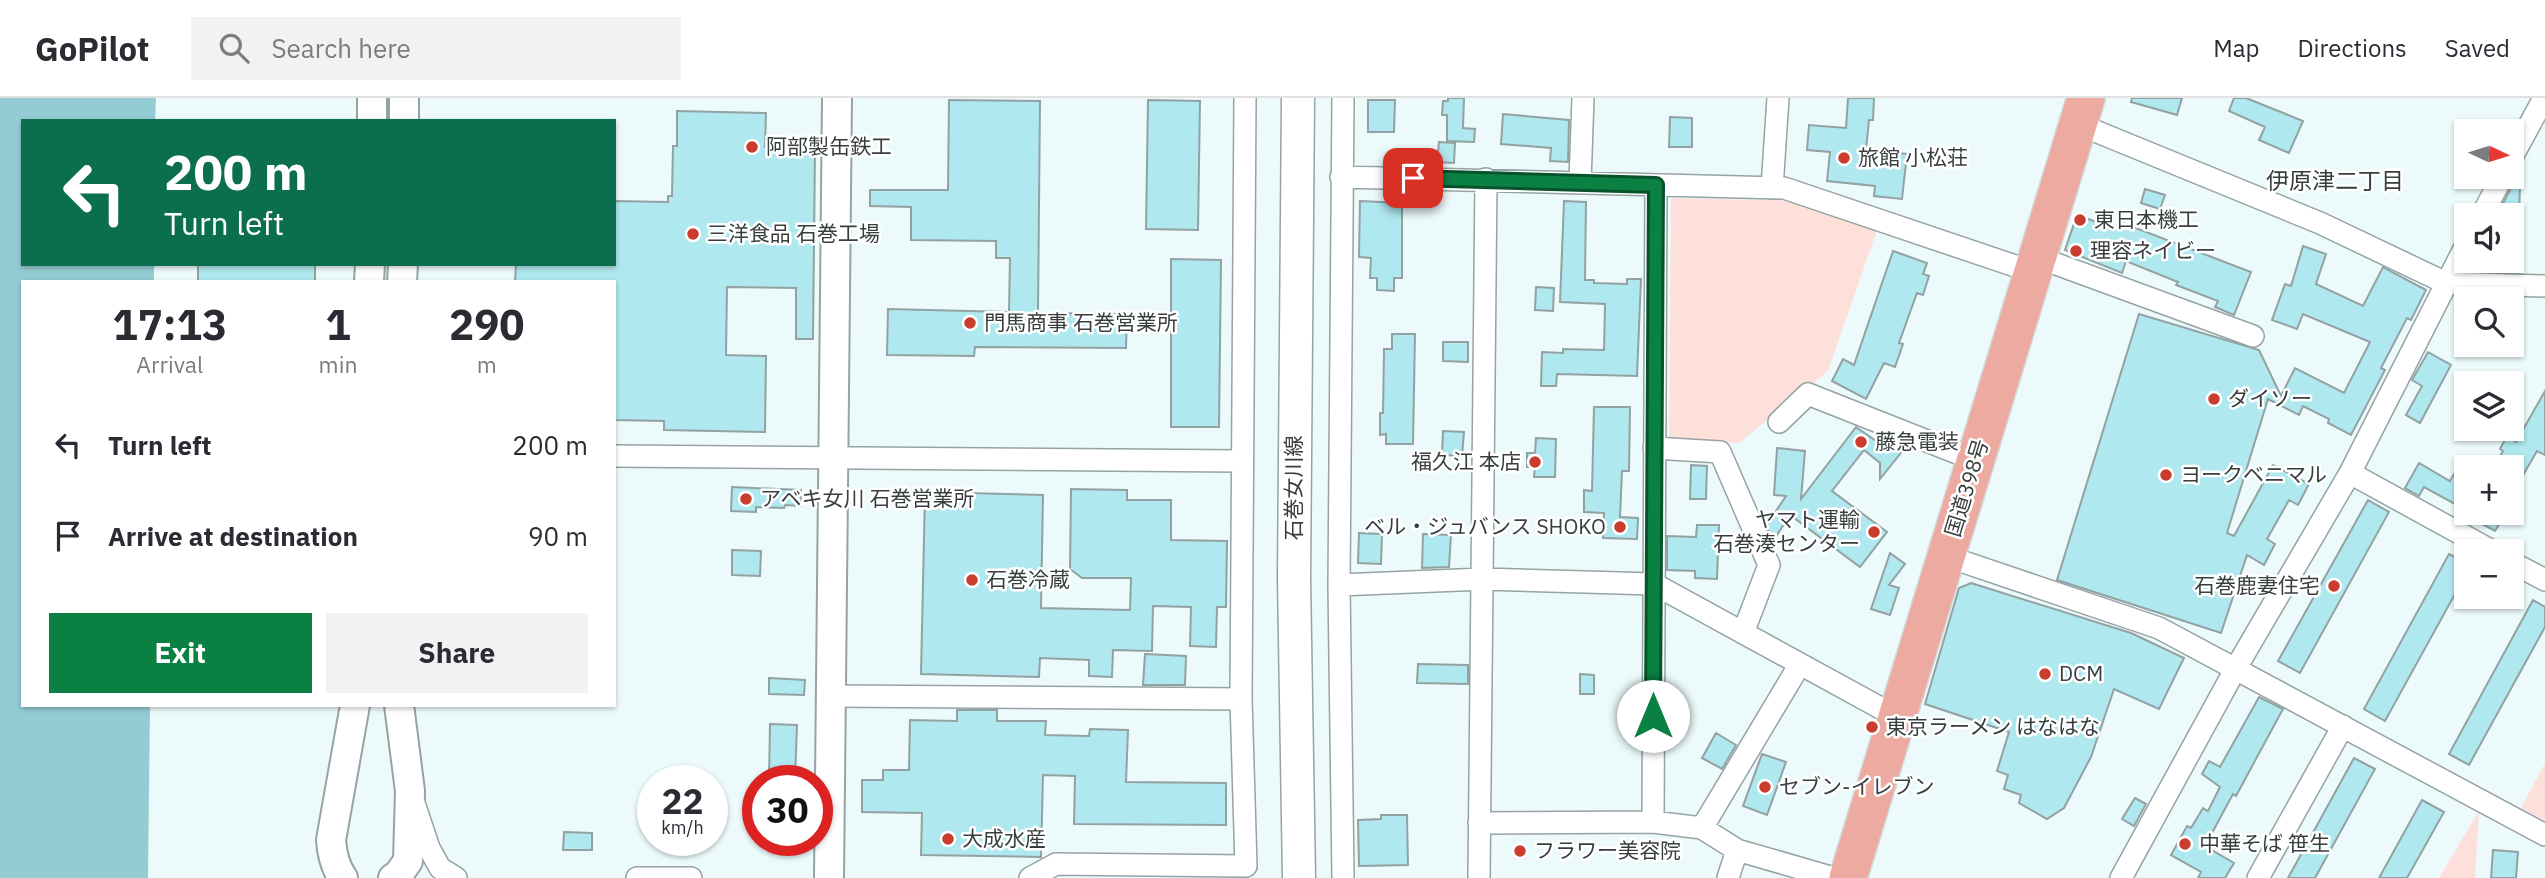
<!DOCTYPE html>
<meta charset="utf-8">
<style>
body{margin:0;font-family:"IBM Plex Sans","Noto Sans JP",sans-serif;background:#f2f2f3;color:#2b2b33;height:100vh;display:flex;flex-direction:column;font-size:26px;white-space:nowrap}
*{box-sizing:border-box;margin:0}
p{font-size:23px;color:#7c7c81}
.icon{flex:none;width:38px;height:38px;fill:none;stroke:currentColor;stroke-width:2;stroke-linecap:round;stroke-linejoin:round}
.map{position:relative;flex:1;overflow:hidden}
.side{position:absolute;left:21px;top:182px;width:595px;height:427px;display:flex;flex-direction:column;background:#fff;border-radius:0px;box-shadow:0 2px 5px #0004}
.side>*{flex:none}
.guide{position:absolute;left:21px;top:21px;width:595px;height:147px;border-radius:0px;box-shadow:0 2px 5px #0004;background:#0b6e4f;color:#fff;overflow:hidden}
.needle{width:46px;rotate:94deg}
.controls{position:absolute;left:2454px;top:21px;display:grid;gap:14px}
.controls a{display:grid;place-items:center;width:70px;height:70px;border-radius:0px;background:#fff;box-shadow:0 2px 5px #0004;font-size:35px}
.speed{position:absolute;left:637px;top:667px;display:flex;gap:14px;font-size:35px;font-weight:700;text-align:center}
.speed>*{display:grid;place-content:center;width:91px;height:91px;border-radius:50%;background:#fff;box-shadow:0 2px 5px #0004;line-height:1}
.speed small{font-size:18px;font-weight:400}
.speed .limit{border:10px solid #d22;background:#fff;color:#111}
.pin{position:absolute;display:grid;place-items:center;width:60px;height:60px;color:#fff;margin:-30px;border-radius:14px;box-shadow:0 4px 10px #0006}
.me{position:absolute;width:77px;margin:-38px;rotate:0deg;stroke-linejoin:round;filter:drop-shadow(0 0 5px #0008)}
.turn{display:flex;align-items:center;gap:24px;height:147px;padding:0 28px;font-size:32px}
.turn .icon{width:91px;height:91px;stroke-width:2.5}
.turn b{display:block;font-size:49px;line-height:60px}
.eta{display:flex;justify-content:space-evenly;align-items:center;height:119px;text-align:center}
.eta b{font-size:42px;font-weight:800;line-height:49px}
.action{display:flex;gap:14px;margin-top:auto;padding:14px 28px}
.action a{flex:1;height:80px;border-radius:0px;background:#0b8043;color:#fff;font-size:28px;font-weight:800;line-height:80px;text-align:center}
.action a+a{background:#f2f2f3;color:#2b2b33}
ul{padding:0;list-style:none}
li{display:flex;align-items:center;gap:21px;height:91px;padding:0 28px}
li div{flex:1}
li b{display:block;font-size:26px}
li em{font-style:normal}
header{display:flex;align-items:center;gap:42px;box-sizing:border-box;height:98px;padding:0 35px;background:#fff;border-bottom:2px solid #e1e1e2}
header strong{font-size:33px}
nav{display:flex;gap:38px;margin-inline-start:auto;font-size:24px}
.search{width:490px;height:63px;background:#f2f2f3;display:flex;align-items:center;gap:18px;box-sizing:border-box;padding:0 24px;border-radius:0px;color:#7c7c81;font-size:26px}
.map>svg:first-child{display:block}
.green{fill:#fee0db}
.water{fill:#94ccd3}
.building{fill:#afe8ef;stroke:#93a1a2;stroke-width:2}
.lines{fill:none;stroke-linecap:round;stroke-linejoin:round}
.minor-casing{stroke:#95a3a4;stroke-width:24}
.tertiary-casing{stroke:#95a3a4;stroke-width:32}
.secondary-casing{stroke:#95a3a4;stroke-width:35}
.trunk-casing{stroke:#d3d5d5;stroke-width:40}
.minor{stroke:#fff;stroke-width:21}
.tertiary{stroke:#fff;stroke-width:28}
.secondary{stroke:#fff;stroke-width:32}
.trunk{stroke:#ecaaa0;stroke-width:37}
.route-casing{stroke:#07532c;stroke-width:18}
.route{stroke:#0b8043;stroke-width:12}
.poi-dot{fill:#c93c2e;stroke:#fff;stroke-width:2.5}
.labels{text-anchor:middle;stroke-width:5;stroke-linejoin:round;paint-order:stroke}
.poi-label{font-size:21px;fill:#383e3e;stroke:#fff;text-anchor:start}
.street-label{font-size:21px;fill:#383e3e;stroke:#fff}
.neighbourhood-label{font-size:23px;fill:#383e3e;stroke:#fff}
</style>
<header>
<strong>GoPilot</strong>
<div class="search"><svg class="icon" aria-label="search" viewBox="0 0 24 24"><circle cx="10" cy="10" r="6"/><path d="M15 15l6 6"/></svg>Search here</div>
<nav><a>Map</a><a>Directions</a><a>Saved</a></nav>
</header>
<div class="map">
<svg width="2545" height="780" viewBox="0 0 2545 780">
<rect width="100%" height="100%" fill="#ecfafc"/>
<path class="green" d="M 1671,100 L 1802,103 L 1877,132 L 1828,273 L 1739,345 L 1669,341 Z
M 2545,665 L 2545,723 L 2521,710 Z
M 2479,713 L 2475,780 L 2439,780 Z"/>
<path class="water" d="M 0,0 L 156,0 L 155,23 L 23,23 L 23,166 L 154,166 L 154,184 L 23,184 L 23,607 L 150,607 L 148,780 L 0,780 Z"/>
<path class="building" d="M 1448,0 L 1464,0 L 1463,30 L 1475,31 L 1474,44 L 1447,43 L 1447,17 L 1442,17 L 1443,3 L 1448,3 Z
M 1848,0 L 1874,0 L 1873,22 L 1869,22 L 1866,52 L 1907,56 L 1902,101 L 1874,98 L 1875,88 L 1827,83 L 1830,54 L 1807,52 L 1809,27 L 1846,30 Z
M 2132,0 L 2182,0 L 2177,17 L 2131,4 Z
M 2234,0 L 2246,0 L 2303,23 L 2289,55 L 2259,42 L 2265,29 L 2229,13 Z
M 949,2 L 1040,3 L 1038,215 L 1127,216 L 1126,250 L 975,249 L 974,258 L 887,257 L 888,211 L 1009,214 L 1010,160 L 996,160 L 996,143 L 911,142 L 911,109 L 870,108 L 870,92 L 948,92 Z
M 1148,2 L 1200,3 L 1198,132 L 1146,131 Z
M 1368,2 L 1395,2 L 1394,34 L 1368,34 Z
M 677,13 L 766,15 L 765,49 L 815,50 L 813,241 L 796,241 L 796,190 L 727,189 L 726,257 L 766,258 L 765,334 L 664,332 L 664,323 L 614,322 L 614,184 L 515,184 L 516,166 L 614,166 L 614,103 L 668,104 L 668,98 L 672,98 L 673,48 L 677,48 Z
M 1503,16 L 1569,22 L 1568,64 L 1550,63 L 1551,50 L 1501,46 Z
M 1670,19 L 1692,20 L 1692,49 L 1669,49 Z
M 1439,44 L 1455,45 L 1454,65 L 1437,64 Z
M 2512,88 L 2520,88 L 2519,117 L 2500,117 L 2500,111 Z
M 2145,91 L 2165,97 L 2160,111 L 2141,105 Z
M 1360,103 L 1402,105 L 1402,180 L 1394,180 L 1394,193 L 1377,192 L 1377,180 L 1370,180 L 1371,160 L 1359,159 Z
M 1564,103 L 1586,104 L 1585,182 L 1594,182 L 1594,185 L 1627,186 L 1627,181 L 1641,181 L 1637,278 L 1557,276 L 1556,288 L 1541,288 L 1542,254 L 1563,255 L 1563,251 L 1604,252 L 1605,206 L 1560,204 Z
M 2077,117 L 2113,130 L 2114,128 L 2118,129 L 2120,124 L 2251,174 L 2234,217 L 2215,209 L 2218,203 L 2176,187 L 2178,184 L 2126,163 L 2122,175 L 2065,152 Z
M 2303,148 L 2326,156 L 2316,186 L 2363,208 L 2383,169 L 2426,192 L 2411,222 L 2407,220 L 2381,270 L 2385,272 L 2351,337 L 2328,325 L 2329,321 L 2303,308 L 2299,317 L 2268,301 L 2227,435 L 2234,438 L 2273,367 L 2309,386 L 2298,407 L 2289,402 L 2267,441 L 2275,446 L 2264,467 L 2247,457 L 2221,535 L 2057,482 L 2139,216 L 2259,252 L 2281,298 L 2295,270 L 2344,295 L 2370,244 L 2303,216 L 2297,231 L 2272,222 L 2285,186 L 2291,188 Z
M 1893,153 L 1927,165 L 1923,176 L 1929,178 L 1923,197 L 1917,195 L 1899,245 L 1903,246 L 1895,269 L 1884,265 L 1866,301 L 1832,283 L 1843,261 L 1854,267 Z
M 1171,161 L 1221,162 L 1219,329 L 1171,329 Z
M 198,166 L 315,166 L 315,184 L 198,184 Z
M 1536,189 L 1554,190 L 1553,213 L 1535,212 Z
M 1392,236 L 1415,236 L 1413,346 L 1386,346 L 1386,336 L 1380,337 L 1380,315 L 1383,315 L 1384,251 L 1392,251 Z
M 1443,244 L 1468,244 L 1468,264 L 1443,263 Z
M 2428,254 L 2451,267 L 2420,325 L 2406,317 L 2422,288 L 2412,282 Z
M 2545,293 L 2545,357 L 2537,353 L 2511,398 L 2511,369 L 2494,369 L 2503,353 L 2500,351 L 2507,338 L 2516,344 Z
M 1594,309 L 1630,309 L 1629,373 L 1622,373 L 1620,419 L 1638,420 L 1637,441 L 1603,440 L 1604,415 L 1584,414 L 1584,392 L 1592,393 Z
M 1856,329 L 1879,345 L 1883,340 L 1904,351 L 1880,381 L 1880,365 L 1864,352 L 1832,393 L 1887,434 L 1860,469 L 1790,417 L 1773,443 L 1766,428 L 1786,398 L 1774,397 L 1777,350 L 1805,353 L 1801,401 Z
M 1443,333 L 1464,334 L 1462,358 L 1442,357 Z
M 1536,340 L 1556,341 L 1555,379 L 1534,379 L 1535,369 L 1527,369 L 1527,355 L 1535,355 Z
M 2419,365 L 2450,383 L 2455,374 L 2466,380 L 2466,412 L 2424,389 L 2419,398 L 2405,390 Z
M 1691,367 L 1707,368 L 1706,401 L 1690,401 Z
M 732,389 L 801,392 L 801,408 L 785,407 L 784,410 L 756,409 L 756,414 L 731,413 Z
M 1071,391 L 1127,392 L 1127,402 L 1171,402 L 1171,442 L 1227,443 L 1226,509 L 1217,509 L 1216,549 L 1190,548 L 1191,509 L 1153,508 L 1152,553 L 1113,552 L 1112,579 L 1089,578 L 1089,562 L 1040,560 L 1039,579 L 921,576 L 925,394 L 1043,397 L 1041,510 L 1130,512 L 1131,480 L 1082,480 L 1070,471 Z
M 2368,402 L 2389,414 L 2300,575 L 2278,563 Z
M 2462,415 L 2506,415 L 2495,433 Z
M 1697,427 L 1719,427 L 1717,481 L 1695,480 L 1695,473 L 1667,472 L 1667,438 L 1696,439 Z
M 1359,435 L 1382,436 L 1381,466 L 1358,465 Z
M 1423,436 L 1451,437 L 1449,469 L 1422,470 Z
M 732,452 L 761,453 L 760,478 L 732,477 Z
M 1890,455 L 1905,466 L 1889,487 L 1899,490 L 1890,517 L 1871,511 Z
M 2449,456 L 2466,465 L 2466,476 L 2385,623 L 2364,611 Z
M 1971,485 L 2131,535 L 2184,560 L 2159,611 L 2114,591 L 2091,659 L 2064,710 L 2047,721 L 2019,705 L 2021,697 L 2004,691 L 2008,677 L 1997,673 L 2009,634 L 1925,606 L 1959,490 Z
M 2533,502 L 2545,509 L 2545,529 L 2469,667 L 2449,656 Z
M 1145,556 L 1186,558 L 1185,587 L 1143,587 Z
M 1418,566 L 1468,567 L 1468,586 L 1417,585 Z
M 1580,576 L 1594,577 L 1594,596 L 1580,596 Z
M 769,580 L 805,582 L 804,597 L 769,596 Z
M 2259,599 L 2283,611 L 2236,698 L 2233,696 L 2205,748 L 2234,765 L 2225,780 L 2198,780 L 2201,774 L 2171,757 L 2187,728 L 2191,730 L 2203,710 L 2208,713 L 2220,689 L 2202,676 L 2209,663 L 2220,669 Z
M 957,612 L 997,612 L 997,623 L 1046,623 L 1045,637 L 1089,638 L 1090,631 L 1128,632 L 1126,684 L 1226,685 L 1226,727 L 1074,726 L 1075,678 L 1043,677 L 1041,759 L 921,757 L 922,715 L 862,714 L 862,682 L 883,682 L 883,672 L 909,672 L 910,622 L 957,623 Z
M 770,626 L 797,627 L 795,682 L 769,682 Z
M 1716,635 L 1736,647 L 1722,671 L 1702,660 Z
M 1762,656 L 1786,664 L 1767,717 L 1743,708 Z
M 2354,660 L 2375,671 L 2315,780 L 2288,780 Z
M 2135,700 L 2146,706 L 2134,728 L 2122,721 Z
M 2422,702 L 2444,714 L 2407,780 L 2379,780 Z
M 1381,717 L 1407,717 L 1408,767 L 1359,768 L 1358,722 L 1381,721 Z
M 564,734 L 592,735 L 592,752 L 563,752 Z
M 2493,752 L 2518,754 L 2516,780 L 2491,780 Z"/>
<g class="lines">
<defs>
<path id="minor" d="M 2078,26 L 2320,125 L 2446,185 L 2545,188
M 2511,61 L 2544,0
M 1341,79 L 1784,90 L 2033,174
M 1580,84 L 1583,0
M 1772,90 L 1778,0
M 2482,117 L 2502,79
M 2037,159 L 2253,238
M 1779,324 L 1808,296 L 1975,362
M 1654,350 L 1720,354 L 1769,467 L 1743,535
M 614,358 L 1242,363
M 2350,375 L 2492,453
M 1946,458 L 2159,530 L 2545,737
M 2511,464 L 2545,482
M 1339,487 L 1483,481 L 1654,486 L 1897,619
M 831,598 L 1241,601
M 414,705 L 429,750 L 440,770 L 456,780
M 1653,724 L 1656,87
M 1479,725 L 1653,724 L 1702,730 L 1737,752 L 1834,780
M 1702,730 L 1800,566
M 637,780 L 691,780
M 1030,780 L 1056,766 L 1246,768 L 1241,601 L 1245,0
M 1343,780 L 1339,487 L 1343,0
M 1479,780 L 1486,81
M 1728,780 L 1737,752
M 2121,780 L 2236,570 L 2350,375 L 2466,147
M 2258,780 L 2343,628"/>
<path id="tertiary" d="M 372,23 L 372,0
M 404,23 L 404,0
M 369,184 L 370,166
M 402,184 L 403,166
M 343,780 C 335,769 332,756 331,742 L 355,607
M 393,780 L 398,777 L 408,763 L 410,693 L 399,607
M 829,780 L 837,0"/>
<path id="secondary" d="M 1298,0 L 1294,480 L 1299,780"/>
<path id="trunk" d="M 1848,780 L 2086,0"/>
</defs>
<use href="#minor" class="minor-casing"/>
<use href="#tertiary" class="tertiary-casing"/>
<use href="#secondary" class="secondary-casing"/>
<use href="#trunk" class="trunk-casing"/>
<use href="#minor" class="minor"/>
<use href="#tertiary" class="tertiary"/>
<use href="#secondary" class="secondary"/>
<use href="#trunk" class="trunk"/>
</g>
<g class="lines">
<defs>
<path id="route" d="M 1413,80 L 1656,87 L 1653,618"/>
</defs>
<use href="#route" class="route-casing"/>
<use href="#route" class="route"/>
</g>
<g class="poi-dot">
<circle cx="752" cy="49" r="7"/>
<circle cx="1844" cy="60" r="7"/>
<circle cx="2080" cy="122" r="7"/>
<circle cx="693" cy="136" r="7"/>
<circle cx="2076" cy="153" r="7"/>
<circle cx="970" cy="225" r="7"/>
<circle cx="2214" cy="301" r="7"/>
<circle cx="1861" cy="344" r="7"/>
<circle cx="1535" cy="364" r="7"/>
<circle cx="2166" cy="377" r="7"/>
<circle cx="746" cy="401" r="7"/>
<circle cx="1620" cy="429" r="7"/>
<circle cx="1874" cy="434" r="7"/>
<circle cx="972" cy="482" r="7"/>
<circle cx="2334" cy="488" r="7"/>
<circle cx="2045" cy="576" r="7"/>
<circle cx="1872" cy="629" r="7"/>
<circle cx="1765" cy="689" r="7"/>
<circle cx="948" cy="741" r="7"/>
<circle cx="2185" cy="746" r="7"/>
<circle cx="1520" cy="753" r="7"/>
</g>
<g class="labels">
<g class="poi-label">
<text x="766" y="56">阿部製缶鉄工</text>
<text x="1858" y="67">旅館 小松荘</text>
<text x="2094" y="129">東日本機工</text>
<text x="707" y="143">三洋食品 石巻工場</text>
<text x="2090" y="160">理容ネイビー</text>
<text x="984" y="232">門馬商事 石巻営業所</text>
<text x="2228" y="308">ダイソー</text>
<text x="1875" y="351">藤急電装</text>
<text x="1521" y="371" text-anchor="end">福久江 本店</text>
<text x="2180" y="384">ヨークベニマル</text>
<text x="760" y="408">アベキ女川 石巻営業所</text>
<text x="1860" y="429" text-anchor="end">ヤマト運輸<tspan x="1860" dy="24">石巻湊センター</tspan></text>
<text x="1606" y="436" text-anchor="end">ベル・ジュバンス SHOKO</text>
<text x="986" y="489">石巻冷蔵</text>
<text x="2320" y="495" text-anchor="end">石巻鹿妻住宅</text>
<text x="2059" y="583">DCM</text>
<text x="1886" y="636">東京ラーメン はなはな</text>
<text x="1779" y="696">セブン-イレブン</text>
<text x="962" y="748">大成水産</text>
<text x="2199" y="753">中華そば 笹生</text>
<text x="1534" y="760">フラワー美容院</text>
</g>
<g class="street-label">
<text transform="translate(1294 390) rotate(-90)" y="7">石巻女川線</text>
<text transform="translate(1967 390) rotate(-73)" y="7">国道398号</text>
</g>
<g class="neighbourhood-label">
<text x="2335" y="91">伊原津二丁目</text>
</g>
</g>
</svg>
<div class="controls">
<a><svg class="needle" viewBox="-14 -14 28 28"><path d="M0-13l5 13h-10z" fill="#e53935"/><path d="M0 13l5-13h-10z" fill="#7c7c81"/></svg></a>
<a><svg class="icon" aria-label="sound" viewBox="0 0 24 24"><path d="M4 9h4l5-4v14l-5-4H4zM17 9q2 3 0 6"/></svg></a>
<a><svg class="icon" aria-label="search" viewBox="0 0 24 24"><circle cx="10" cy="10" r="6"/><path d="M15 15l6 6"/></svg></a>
<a><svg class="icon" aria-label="layers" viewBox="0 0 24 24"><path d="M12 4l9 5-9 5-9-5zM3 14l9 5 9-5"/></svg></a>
<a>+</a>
<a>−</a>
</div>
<div class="speed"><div>22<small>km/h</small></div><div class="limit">30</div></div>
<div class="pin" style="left:1413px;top:80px;background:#d93025"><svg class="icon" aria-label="arrive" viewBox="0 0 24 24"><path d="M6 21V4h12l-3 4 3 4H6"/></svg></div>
<svg class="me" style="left:1653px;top:618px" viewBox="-20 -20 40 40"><circle r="19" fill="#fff"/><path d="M0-13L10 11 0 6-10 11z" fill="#0b8043"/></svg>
<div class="guide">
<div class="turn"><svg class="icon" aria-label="left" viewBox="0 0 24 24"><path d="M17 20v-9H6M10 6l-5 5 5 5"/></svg><div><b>200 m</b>Turn left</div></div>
</div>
<section class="side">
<div class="eta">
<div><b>17:13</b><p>Arrival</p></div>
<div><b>1</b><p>min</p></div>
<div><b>290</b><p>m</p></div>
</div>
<ul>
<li><svg class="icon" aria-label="left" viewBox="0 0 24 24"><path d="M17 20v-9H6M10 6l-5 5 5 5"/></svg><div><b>Turn left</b></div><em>200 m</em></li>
<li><svg class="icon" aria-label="arrive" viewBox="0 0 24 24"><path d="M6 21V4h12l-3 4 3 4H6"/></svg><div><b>Arrive at destination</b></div><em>90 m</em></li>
</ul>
<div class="action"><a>Exit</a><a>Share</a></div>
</section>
</div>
